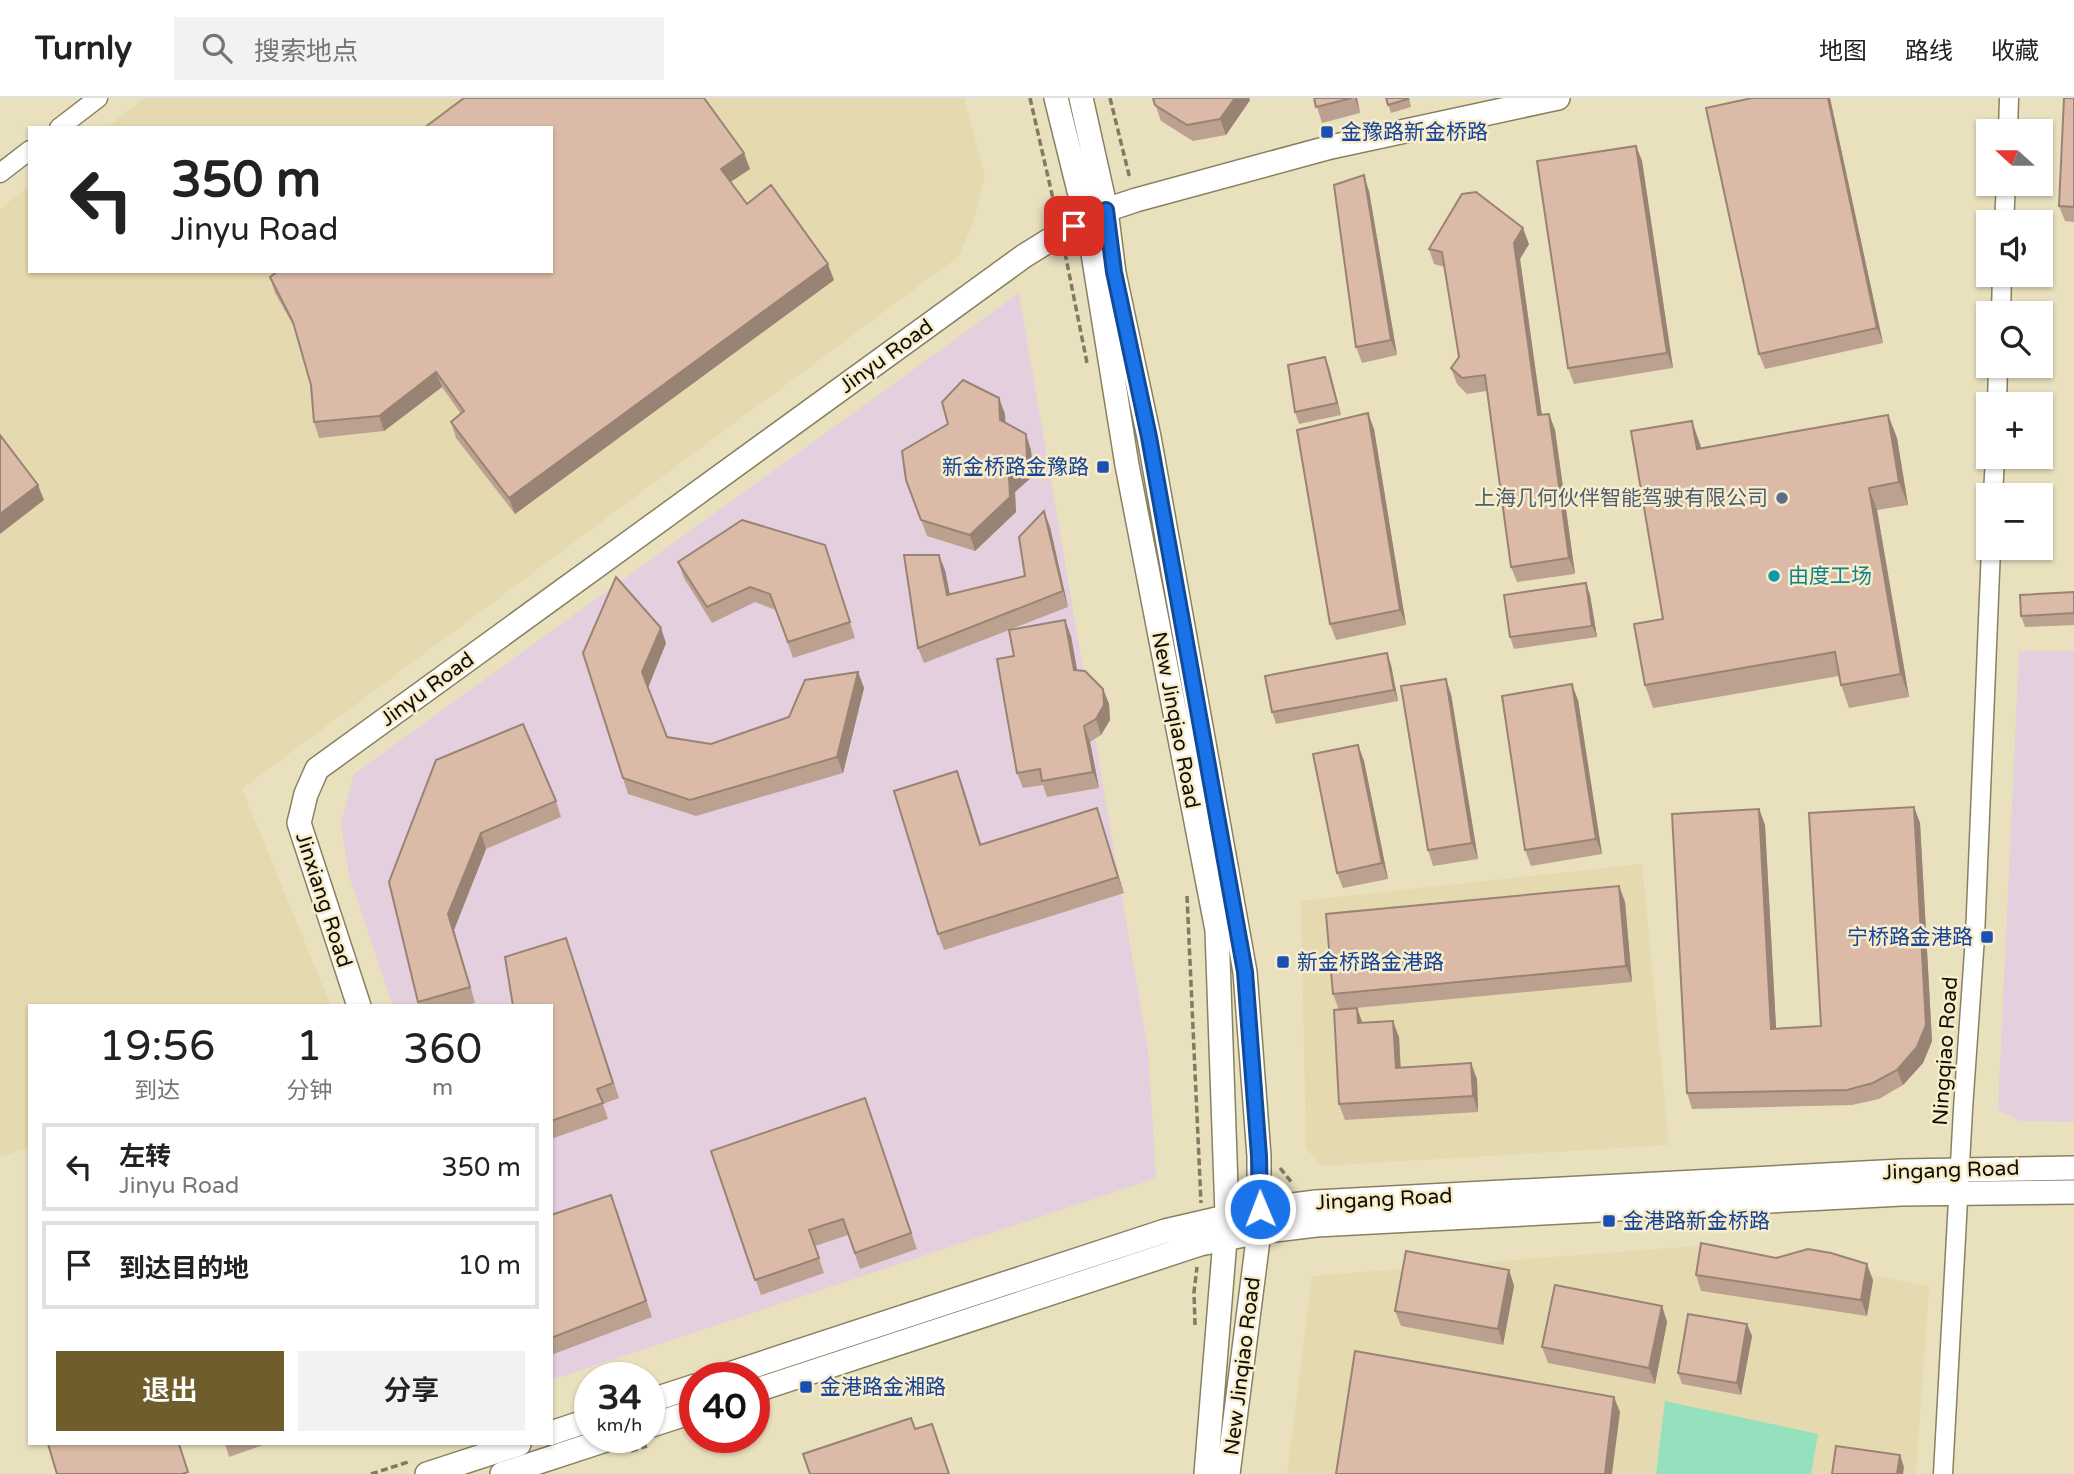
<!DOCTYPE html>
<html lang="zh">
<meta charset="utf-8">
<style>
body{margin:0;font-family:"Varela Round","Noto Sans SC",sans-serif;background:#f2f2f2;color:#222;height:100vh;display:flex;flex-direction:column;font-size:26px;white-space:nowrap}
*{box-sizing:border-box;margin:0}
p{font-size:23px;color:#767676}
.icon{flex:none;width:38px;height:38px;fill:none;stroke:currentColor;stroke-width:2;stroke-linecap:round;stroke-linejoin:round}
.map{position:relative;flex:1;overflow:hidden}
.panel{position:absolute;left:28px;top:906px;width:525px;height:441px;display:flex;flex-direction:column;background:#fff;border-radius:0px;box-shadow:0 2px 5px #0004}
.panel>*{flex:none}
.guide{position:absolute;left:28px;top:28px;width:525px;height:147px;border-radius:0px;box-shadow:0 2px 5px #0004;background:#fff;color:#222;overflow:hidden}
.needle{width:46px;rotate:291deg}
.controls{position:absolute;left:1976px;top:21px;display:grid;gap:14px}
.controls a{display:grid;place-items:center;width:77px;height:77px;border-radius:0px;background:#fff;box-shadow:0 2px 5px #0004;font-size:35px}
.speed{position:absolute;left:574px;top:1264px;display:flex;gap:14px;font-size:35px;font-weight:700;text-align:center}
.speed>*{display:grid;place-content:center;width:91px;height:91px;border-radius:50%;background:#fff;box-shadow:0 2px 5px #0004;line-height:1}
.speed small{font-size:18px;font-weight:400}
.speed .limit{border:10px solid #d22;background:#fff;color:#111}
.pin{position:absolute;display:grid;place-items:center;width:60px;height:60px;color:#fff;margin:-30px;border-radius:14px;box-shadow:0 4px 10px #0006}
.me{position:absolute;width:77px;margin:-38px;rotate:359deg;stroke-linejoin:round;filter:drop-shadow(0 0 5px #0008)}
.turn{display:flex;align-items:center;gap:24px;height:147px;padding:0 28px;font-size:32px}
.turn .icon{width:91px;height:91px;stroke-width:2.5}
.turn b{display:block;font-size:49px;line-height:60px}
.eta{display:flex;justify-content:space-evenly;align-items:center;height:119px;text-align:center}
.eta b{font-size:42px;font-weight:600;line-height:49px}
.cta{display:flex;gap:14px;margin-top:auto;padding:14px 28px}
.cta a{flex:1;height:80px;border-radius:0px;background:#6f5e2c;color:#fff;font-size:28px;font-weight:600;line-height:80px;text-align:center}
.cta a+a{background:#f2f2f2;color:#222}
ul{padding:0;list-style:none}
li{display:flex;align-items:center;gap:21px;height:88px;margin:0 14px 10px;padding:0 14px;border:4px solid #e0e0e0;border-radius:0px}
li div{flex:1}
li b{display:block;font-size:26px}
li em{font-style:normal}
header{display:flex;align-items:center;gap:42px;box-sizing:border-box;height:98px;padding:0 35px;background:#fff;border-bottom:2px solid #e0e0e0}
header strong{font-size:33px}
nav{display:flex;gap:38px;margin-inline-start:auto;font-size:24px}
.search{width:490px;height:63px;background:#f2f2f2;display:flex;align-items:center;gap:18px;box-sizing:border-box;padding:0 24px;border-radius:0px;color:#767676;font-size:26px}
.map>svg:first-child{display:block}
.commercial{fill:#e3cfde}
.built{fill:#e5d9af}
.green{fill:#95e1be}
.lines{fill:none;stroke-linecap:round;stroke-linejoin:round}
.minor-casing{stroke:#898060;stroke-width:21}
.tertiary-casing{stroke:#898060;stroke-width:26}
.path{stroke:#817b64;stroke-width:3.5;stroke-dasharray:7 3.5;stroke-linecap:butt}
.minor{stroke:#fff;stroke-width:18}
.tertiary{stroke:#fff;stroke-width:23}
.wall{fill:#bca190}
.shaded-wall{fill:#998375}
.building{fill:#dbbba7;stroke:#998375;stroke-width:2}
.route-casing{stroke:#114b97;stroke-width:18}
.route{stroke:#1a73e8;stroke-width:12}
.transit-dot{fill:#1a4fb4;stroke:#f7edcb;stroke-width:2.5}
.service-dot{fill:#5c6f8a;stroke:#f7edcb;stroke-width:2.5}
.culture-dot{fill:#0f9aa8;stroke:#f7edcb;stroke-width:2.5}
.labels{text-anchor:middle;stroke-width:5;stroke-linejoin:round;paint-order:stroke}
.transit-label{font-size:21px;fill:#164399;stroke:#f7edcb;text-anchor:start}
.street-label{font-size:21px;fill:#120e04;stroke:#f7edcb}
.service-label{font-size:21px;fill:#4e5e75;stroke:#f7edcb;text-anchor:end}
.culture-label{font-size:21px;fill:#0d838f;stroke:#f7edcb;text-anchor:start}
</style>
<header>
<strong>Turnly</strong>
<div class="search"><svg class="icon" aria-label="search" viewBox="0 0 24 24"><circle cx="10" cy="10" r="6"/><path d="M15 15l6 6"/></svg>搜索地点</div>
<nav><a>地图</a><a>路线</a><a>收藏</a></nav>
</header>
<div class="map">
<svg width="2074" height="1376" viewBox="0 0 2074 1376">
<rect width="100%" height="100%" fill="#e9e0be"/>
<path class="commercial" d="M 1019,195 L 1148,951 L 1156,1080 L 551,1282 L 551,908 L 393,908 L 349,778 L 341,725 L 354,676 Z
M 2019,553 L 2074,553 L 2074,1024 L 2020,1023 L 1998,1012 Z"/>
<path class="built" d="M 144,0 L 964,0 L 985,78 L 973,125 L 959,158 L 242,691 L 331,908 L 30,908 L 30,1049 L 0,1059 L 0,111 L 30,88 L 30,173 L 551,173 L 551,30 L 106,30 Z
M 1642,766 L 1669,1047 L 1321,1068 L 1306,1050 L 1301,803 Z
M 1707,1147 L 1929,1188 L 1916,1376 L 1287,1376 L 1312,1178 Z"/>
<path class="green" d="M 1665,1303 L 1818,1336 L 1811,1376 L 1656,1376 Z"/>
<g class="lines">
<defs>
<path id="minor" d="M 59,30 L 98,0
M 2008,33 L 2009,0
M 0,75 L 30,52
M 2004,124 L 2006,86
M 2001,215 L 2002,177
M 1997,306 L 1998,268
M 1993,397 L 1995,359
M 1943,1376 L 1963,1011 L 1975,839 L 1991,450"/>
<path id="tertiary" d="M 1056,0 L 1090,137 L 1127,367 L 1217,832 L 1227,1117 L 1206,1376
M 1081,0 L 1106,112 L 1114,175 L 1149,339 L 1245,874 L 1259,1058 L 1259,1134 L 1228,1376
M 359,908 L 299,725 L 306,696 L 317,671 L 1024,158 L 1061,135 L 1106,112 L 1136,102 L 1331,49 L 1558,0
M 720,1279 L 1165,1133 L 1260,1111 L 1316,1104 L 1901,1073 L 2074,1070
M 754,1293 L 1200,1146 L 1259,1134 L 1316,1127 L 1901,1096 L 2074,1094
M 649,1303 L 695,1288
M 649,1328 L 695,1313
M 551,1335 L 590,1322
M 427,1376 L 519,1346
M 502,1376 L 615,1339"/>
</defs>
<use href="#minor" class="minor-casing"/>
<use href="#tertiary" class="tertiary-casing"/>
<path class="path" d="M 1030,0 L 1056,114
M 1110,0 L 1130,81
M 1065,155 L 1087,265
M 1187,798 L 1201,1105
M 1280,1070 L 1293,1086
M 1195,1227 L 1194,1194 L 1197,1169
M 631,1353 L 647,1348
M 371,1376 L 411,1363"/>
<use href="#minor" class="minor"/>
<use href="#tertiary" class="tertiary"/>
</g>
<path class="wall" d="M 1153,0 L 1249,0 L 1250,2 L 1226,37 L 1193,43 L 1161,23 Z
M 1314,0 L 1357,0 L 1360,15 L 1322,25 Z
M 1386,0 L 1409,0 L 1411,9 L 1391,15 Z
M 1830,0 L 1883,245 L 1765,271 L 1759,256 Z
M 2074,0 L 2074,124 L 2065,123 L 2059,108 Z
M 1636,48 L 1642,63 L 1673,270 L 1574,286 L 1568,270 Z
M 750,71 L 730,84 L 747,106 L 834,182 L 515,416 L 456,340 L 451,324 L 461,316 L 442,289 L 384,333 L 319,340 L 314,324 L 311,287 L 297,234 L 275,195 L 270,179 Z
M 1369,93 L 1397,257 L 1362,265 L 1356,249 Z
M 1529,146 L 1520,161 L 1542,317 L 1549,316 L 1555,332 L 1575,476 L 1517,484 L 1511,469 L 1487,293 L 1467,296 L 1457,286 L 1451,270 L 1459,259 L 1444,169 L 1434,166 L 1429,151 Z
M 1329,270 L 1341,317 L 1299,326 L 1295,314 Z
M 1005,316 L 1005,325 L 1031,352 L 1033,378 L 1015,394 L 1016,414 L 975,453 L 927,438 L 906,382 Z
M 1888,317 L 1897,340 L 1908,407 L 1877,412 L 1909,599 L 1849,610 L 1841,587 L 1839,578 L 1653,610 L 1645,587 L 1663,521 L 1700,346 L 1701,350 Z
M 1374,331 L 1406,527 L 1336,542 L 1330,526 Z
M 1050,429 L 1068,509 L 924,565 L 918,550 L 945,472 L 950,497 L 1025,478 Z
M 825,447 L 855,540 L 793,560 L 776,512 L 755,504 L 712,525 L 684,480 L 678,464 Z
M 1586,485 L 1590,497 L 1597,539 L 1514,551 L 1510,539 Z
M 2074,494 L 2074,527 L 2025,529 L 2021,518 Z
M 1071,538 L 1077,573 L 1103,591 L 1109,606 L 1110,622 L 1101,637 L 1090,644 L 1099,690 L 1047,699 L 1043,687 L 1023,690 L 1017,675 L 1014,558 Z
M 666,545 L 648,589 L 667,639 L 711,646 L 789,619 L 858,574 L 864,590 L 843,675 L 696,718 L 628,696 L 583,555 Z
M 1387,555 L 1391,567 L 1398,603 L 1276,626 L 1272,614 Z
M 1451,596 L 1478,761 L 1433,768 L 1428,752 Z
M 1578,602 L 1602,756 L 1531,768 L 1525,752 Z
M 1358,647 L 1364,663 L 1388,781 L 1343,790 L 1337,775 Z
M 436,662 L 556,703 L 561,719 L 486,751 L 454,832 L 475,905 L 463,908 L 420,908 L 418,904 Z
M 957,673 L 981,746 L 1102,726 L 1124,795 L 944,852 L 938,836 Z
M 1914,709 L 1920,725 L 1932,943 L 1923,965 L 1903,987 L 1879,1001 L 1852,1007 L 1692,1011 L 1687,995 L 1759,711 L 1765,727 L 1776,931 L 1821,928 Z
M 1619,788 L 1625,804 L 1632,884 L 1345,911 L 1363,925 L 1399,939 L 1401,970 L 1477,981 L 1478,1014 L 1345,1022 L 1339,1006 L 1339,912 L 1333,896 Z
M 566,840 L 619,1000 L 603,1006 L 608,1021 L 551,1041 L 551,908 Z
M 865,1000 L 917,1151 L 860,1171 L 848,1137 L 815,1148 L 824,1175 L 761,1197 L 711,1053 Z
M 617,1112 L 652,1219 L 551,1257 L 551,1117 Z
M 1509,1172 L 1514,1188 L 1503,1247 L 1401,1228 L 1395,1213 Z
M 1696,1177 L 1873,1182 L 1867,1218 L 1701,1193 Z
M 1662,1208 L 1667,1224 L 1655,1286 L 1548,1265 L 1542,1249 Z
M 1747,1226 L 1752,1238 L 1741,1297 L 1682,1286 L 1678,1275 Z
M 225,1346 L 266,1346 L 229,1359 Z"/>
<path class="shaded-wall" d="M 1235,0 L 1249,0 L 1250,2 L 1226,37 L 1220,21 Z
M 1355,0 L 1357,0 L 1360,15 Z
M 1828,0 L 1830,0 L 1883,245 L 1877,230 Z
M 1636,48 L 1642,63 L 1673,270 L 1667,255 Z
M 744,55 L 750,71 L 726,87 L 721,71 Z
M 1364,77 L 1369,93 L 1397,257 L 1391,242 Z
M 1523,130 L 1529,146 L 1520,161 L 1544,333 L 1538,317 L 1514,145 Z
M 828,166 L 834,182 L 515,416 L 509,400 Z
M 1325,259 L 1329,270 L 1341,317 L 1337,305 Z
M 436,274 L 442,289 L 384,333 L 379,318 Z
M 999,300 L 1005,316 L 1006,338 L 1000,322 Z
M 1368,315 L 1374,331 L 1406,527 L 1400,512 Z
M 1549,316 L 1555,332 L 1575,476 L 1569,460 Z
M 1888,317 L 1897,340 L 1908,407 L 1899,384 Z
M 1692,323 L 1700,346 L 1705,374 L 1697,351 Z
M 1026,336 L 1031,352 L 1033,378 L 1015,394 L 1016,414 L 975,453 L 970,437 Z
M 38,387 L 44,402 L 0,436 L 0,416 Z
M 1869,390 L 1877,412 L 1909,599 L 1901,576 Z
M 1044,413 L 1050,429 L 1068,509 L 1063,493 Z
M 939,457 L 945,472 L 953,513 L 947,497 Z
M 1586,485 L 1590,497 L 1597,539 L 1592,528 Z
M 1065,522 L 1071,538 L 1080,588 L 1074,572 Z
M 661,530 L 666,545 L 648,590 L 642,574 Z
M 1387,555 L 1391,567 L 1398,603 L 1394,592 Z
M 858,574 L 864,590 L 843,675 L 837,659 Z
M 1446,581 L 1451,596 L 1478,761 L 1472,745 Z
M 1572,586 L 1578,602 L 1602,756 L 1596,741 Z
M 1103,591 L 1109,606 L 1110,622 L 1101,637 L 1096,621 Z
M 1084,628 L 1090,644 L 1099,690 L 1093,674 Z
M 1358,647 L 1364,663 L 1388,781 L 1382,765 Z
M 957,673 L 963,689 L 986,762 L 980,747 Z
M 1914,709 L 1920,725 L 1932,943 L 1923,965 L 1903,987 L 1897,972 Z
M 1097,710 L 1102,726 L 1124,795 L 1118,779 Z
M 1759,711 L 1765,727 L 1777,947 L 1771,931 Z
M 481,735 L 486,751 L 454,832 L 475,905 L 448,816 Z
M 1619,788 L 1625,804 L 1632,884 L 1626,868 Z
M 1357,910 L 1363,926 L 1358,925 Z
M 1393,923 L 1399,939 L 1401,986 L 1396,970 Z
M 1471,965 L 1477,981 L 1478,1014 L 1473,998 Z
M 1867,1166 L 1873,1182 L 1867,1218 L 1861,1202 Z
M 1509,1172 L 1514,1188 L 1503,1247 L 1498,1231 Z
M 1662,1208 L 1667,1224 L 1655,1286 L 1649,1270 Z
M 1747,1226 L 1752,1238 L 1741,1297 L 1737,1285 Z
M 1614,1299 L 1620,1314 L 1612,1376 L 1605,1376 Z
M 1900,1357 L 1904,1369 L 1903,1376 L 1897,1376 Z"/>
<path class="building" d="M 464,0 L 704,0 L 744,55 L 721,71 L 747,106 L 771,87 L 828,166 L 509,400 L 451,324 L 464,313 L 436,274 L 379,318 L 314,324 L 311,287 L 293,224 L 270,179 L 278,173 L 551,173 L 551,30 L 424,30 Z
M 1153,0 L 1235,0 L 1220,21 L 1187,27 L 1155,7 Z
M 1314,0 L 1352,0 L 1316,9 Z
M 1386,0 L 1407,0 L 1408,1 L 1388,7 Z
M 1752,0 L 1828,0 L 1877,230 L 1759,256 L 1706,10 Z
M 2064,0 L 2074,0 L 2074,109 L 2059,108 Z
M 1636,48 L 1667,255 L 1568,270 L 1537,63 Z
M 1364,77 L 1391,242 L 1356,249 L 1334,87 Z
M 1476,94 L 1523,130 L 1514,145 L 1538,317 L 1549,316 L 1569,460 L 1511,469 L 1485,277 L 1462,280 L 1451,270 L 1459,259 L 1442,154 L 1429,151 L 1462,96 Z
M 1325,259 L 1337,305 L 1295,314 L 1288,267 Z
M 963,282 L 999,300 L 1000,322 L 1026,336 L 1027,362 L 1009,378 L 1010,399 L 970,437 L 921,422 L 906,382 L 902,353 L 948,326 L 942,304 Z
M 1368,315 L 1400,512 L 1330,526 L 1297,332 Z
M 1888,317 L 1899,384 L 1869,390 L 1901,576 L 1841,587 L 1835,554 L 1645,587 L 1634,526 L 1663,521 L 1631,333 L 1692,323 L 1697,351 Z
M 0,337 L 38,387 L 0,416 Z
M 1044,413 L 1063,493 L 918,550 L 904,457 L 939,457 L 947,497 L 1025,478 L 1019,439 Z
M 742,422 L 825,447 L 850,524 L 788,544 L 770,496 L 750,489 L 707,509 L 678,464 Z
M 616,479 L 661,530 L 642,574 L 667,639 L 711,646 L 789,619 L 805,582 L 858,574 L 837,659 L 690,702 L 623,680 L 583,555 Z
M 1586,485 L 1592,528 L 1510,539 L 1504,497 Z
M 2074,494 L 2074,515 L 2021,518 L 2020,497 Z
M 1065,522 L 1074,572 L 1085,573 L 1103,591 L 1104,607 L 1096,621 L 1084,628 L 1093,674 L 1042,683 L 1040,671 L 1017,675 L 997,561 L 1014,558 L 1009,532 Z
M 1387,555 L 1394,592 L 1272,614 L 1265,578 Z
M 1446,581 L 1472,745 L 1428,752 L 1401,588 Z
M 1572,586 L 1596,741 L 1525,752 L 1502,598 Z
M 523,626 L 556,703 L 481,735 L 448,816 L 470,889 L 418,904 L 389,784 L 436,662 Z
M 1358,647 L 1382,765 L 1337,775 L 1313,656 Z
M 957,673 L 980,747 L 1097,710 L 1118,779 L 938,836 L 894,693 Z
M 1914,709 L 1926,927 L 1917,949 L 1897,972 L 1873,985 L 1847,992 L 1687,995 L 1672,716 L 1759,711 L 1771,931 L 1821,928 L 1809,715 Z
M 1619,788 L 1626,868 L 1333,896 L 1326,816 Z
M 566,840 L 613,985 L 597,991 L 603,1005 L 551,1023 L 551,908 L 513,908 L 505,859 Z
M 1357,910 L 1358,925 L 1393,923 L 1396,970 L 1471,965 L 1473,998 L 1339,1006 L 1334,912 Z
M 865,1000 L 911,1135 L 855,1155 L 843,1121 L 809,1132 L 819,1160 L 755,1182 L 711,1053 Z
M 611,1097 L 646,1203 L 551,1240 L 551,1117 Z
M 1701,1145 L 1776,1160 L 1808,1151 L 1831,1155 L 1867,1166 L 1861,1202 L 1696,1177 Z
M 1406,1153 L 1509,1172 L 1498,1231 L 1395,1213 Z
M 1555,1187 L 1662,1208 L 1649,1270 L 1542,1249 Z
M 1688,1216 L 1747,1226 L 1737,1285 L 1678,1275 Z
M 1355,1253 L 1614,1299 L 1605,1376 L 1336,1376 Z
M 911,1320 L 915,1331 L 932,1326 L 949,1376 L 810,1376 L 803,1356 Z
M 48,1346 L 179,1346 L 188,1374 L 182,1376 L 57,1376 Z
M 1836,1348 L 1900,1357 L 1897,1376 L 1832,1376 Z"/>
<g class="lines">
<defs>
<path id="route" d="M 1074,128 L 1106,112 L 1114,174 L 1149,339 L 1245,874 L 1259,1058 L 1260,1111"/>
</defs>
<use href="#route" class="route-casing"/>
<use href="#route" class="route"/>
</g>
<g class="transit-dot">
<rect x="1320" y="27" width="14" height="14" rx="3.5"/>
<rect x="1096" y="362" width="14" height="14" rx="3.5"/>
<rect x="1980" y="832" width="14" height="14" rx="3.5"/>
<rect x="1276" y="857" width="14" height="14" rx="3.5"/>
<rect x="1602" y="1116" width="14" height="14" rx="3.5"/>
<rect x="799" y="1282" width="14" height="14" rx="3.5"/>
</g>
<circle class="service-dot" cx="1782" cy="400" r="7"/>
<circle class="culture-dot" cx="1774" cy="478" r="7"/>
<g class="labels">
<g class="transit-label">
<text x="1341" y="41">金豫路新金桥路</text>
<text x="1089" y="376" text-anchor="end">新金桥路金豫路</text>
<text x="1973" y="846" text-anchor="end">宁桥路金港路</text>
<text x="1297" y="871">新金桥路金港路</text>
<text x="1623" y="1130">金港路新金桥路</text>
<text x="820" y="1296">金港路金湘路</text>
</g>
<g class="street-label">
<text transform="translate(886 258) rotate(-36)" y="7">Jinyu Road</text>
<text transform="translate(427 591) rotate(-36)" y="7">Jinyu Road</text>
<text transform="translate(1176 622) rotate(79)" y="7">New Jinqiao Road</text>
<text transform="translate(324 802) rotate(72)" y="7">Jinxiang Road</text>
<text transform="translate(1945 953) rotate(-86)" y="7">Ningqiao Road</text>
<text transform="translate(1951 1072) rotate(-2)" y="7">Jingang Road</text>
<text transform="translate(1384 1101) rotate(-3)" y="7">Jingang Road</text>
<text transform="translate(1242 1268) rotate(-83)" y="7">New Jinqiao Road</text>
</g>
<g class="service-label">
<text x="1768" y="407">上海几何伙伴智能驾驶有限公司</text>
</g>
<g class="culture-label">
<text x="1788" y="485">由度工场</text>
</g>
</g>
</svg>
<div class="controls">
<a><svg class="needle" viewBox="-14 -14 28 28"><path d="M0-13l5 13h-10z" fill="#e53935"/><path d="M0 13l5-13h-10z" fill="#767676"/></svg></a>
<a><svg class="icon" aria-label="sound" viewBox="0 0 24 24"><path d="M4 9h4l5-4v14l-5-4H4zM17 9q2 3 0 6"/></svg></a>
<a><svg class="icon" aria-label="search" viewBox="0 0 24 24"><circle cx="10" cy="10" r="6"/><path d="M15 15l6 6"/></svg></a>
<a>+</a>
<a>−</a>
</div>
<div class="speed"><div>34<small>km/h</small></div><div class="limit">40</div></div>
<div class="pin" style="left:1074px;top:128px;background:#d93025"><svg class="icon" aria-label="arrive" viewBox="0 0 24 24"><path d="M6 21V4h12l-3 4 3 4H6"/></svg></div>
<svg class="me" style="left:1260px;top:1111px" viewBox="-20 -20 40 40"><circle r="17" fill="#1a73e8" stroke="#fff" stroke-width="3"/><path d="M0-11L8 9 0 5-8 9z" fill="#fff"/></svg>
<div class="guide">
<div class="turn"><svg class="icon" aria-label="left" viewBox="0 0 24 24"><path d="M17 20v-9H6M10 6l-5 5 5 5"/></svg><div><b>350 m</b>Jinyu Road</div></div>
</div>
<section class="panel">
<div class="eta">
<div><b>19:56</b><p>到达</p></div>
<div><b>1</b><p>分钟</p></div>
<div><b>360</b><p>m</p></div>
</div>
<ul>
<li><svg class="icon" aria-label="left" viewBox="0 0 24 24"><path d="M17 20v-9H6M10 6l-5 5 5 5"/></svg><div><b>左转</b><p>Jinyu Road</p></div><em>350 m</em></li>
<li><svg class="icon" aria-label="arrive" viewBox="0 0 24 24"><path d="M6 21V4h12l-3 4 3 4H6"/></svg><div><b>到达目的地</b></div><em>10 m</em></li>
</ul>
<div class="cta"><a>退出</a><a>分享</a></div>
</section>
</div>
